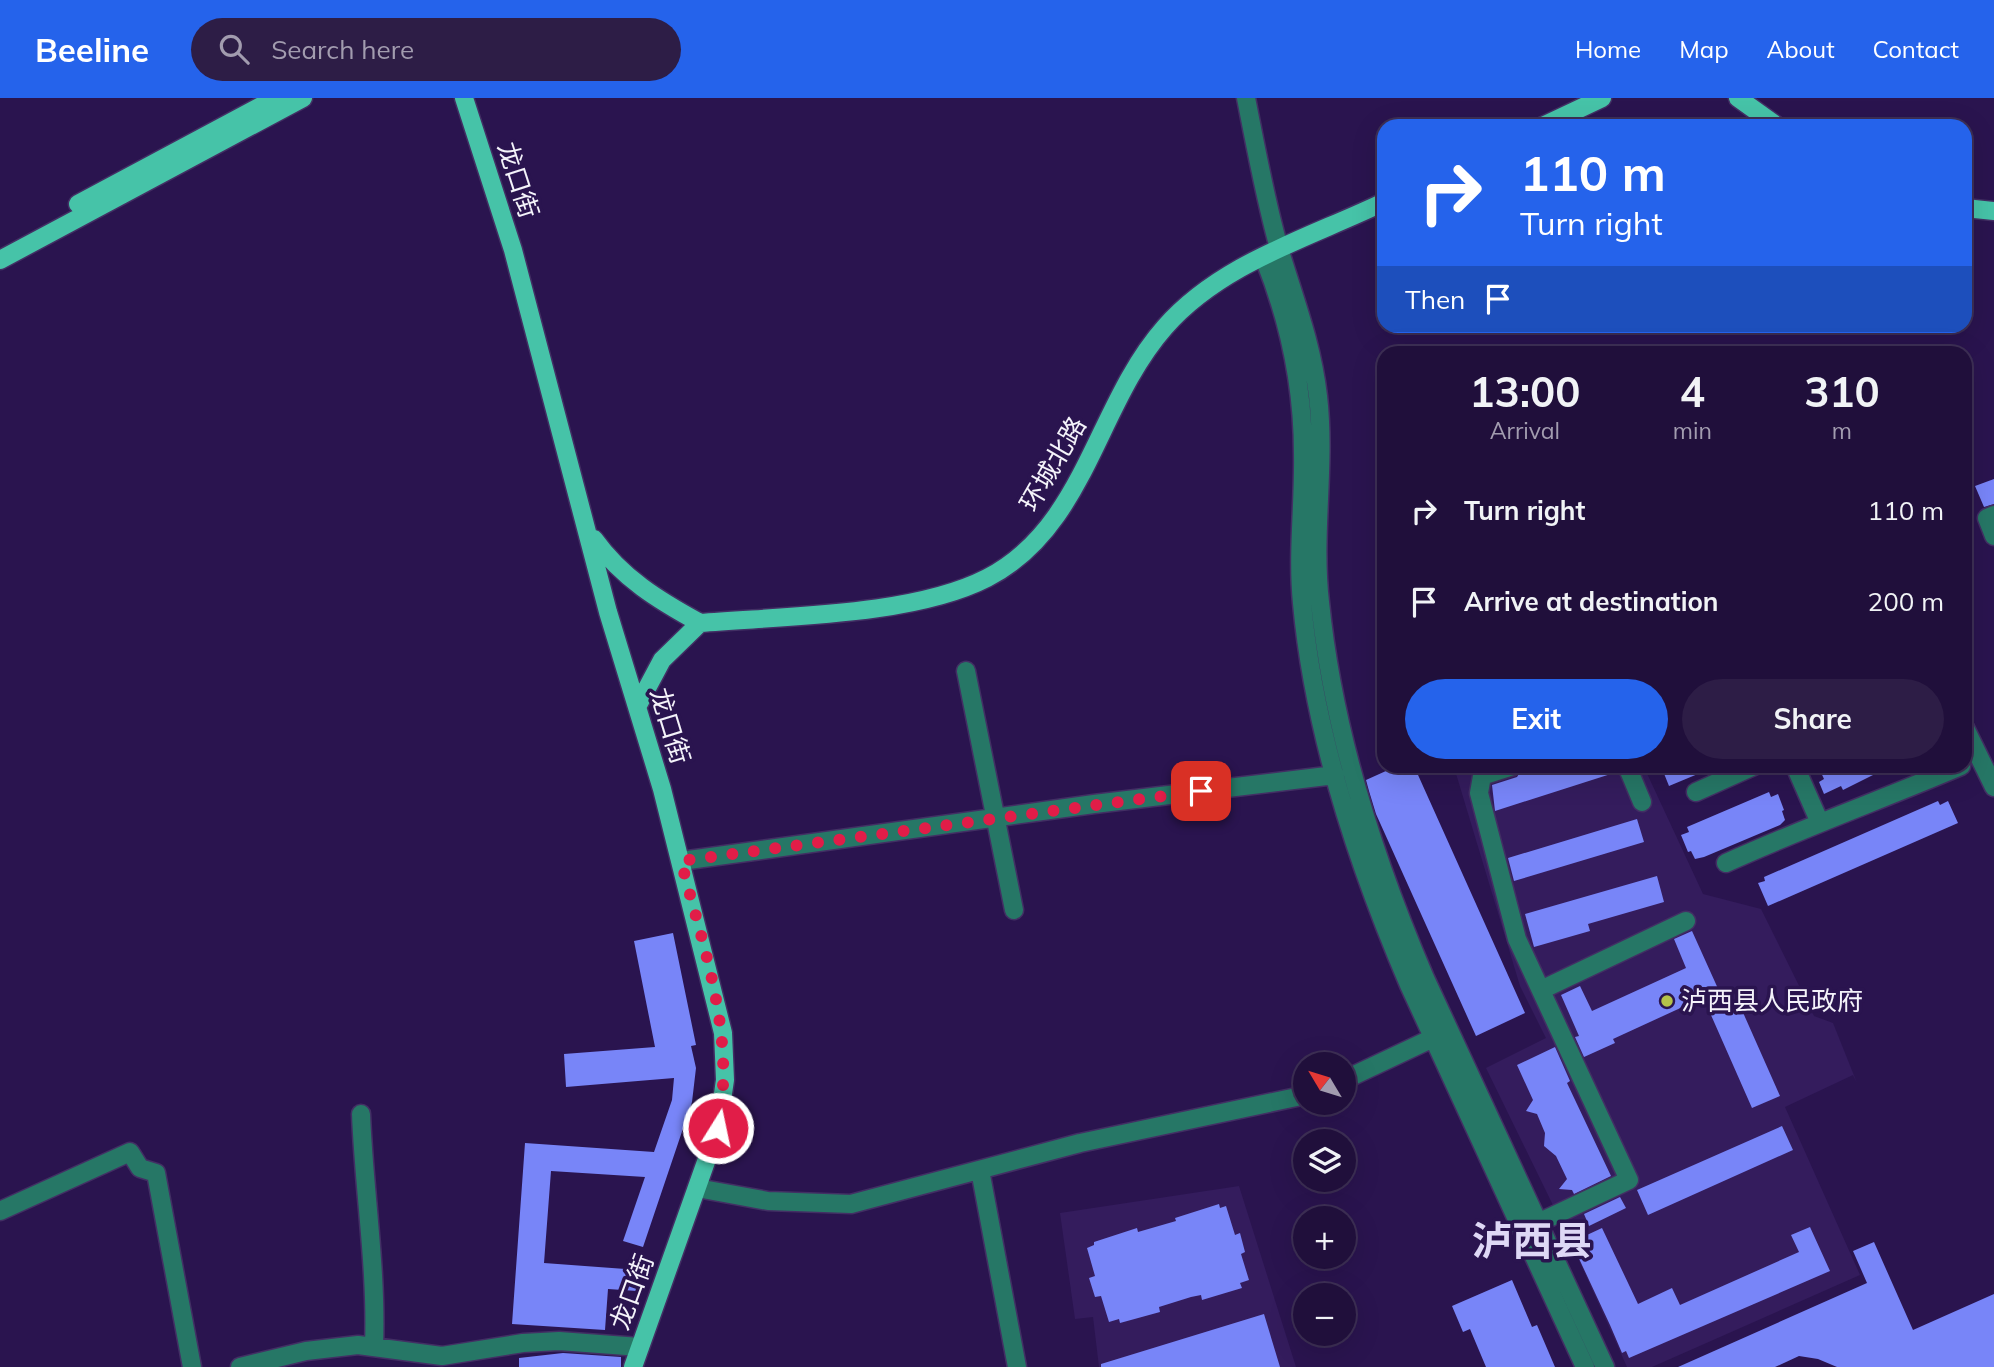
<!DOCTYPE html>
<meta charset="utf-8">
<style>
body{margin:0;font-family:Mulish,"Noto Sans SC",sans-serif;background:#2d1d46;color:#f1f3f6;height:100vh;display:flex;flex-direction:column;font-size:26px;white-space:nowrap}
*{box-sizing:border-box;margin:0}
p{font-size:23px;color:#a29caf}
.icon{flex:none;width:38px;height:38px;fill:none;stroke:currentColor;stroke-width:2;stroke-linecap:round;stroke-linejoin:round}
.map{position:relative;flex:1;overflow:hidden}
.sheet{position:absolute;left:1377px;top:248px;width:595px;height:427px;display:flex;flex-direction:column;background:#200f3b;border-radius:21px;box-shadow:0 7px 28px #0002,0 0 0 2px #3d2f55}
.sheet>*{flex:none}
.top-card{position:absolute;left:1377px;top:21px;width:595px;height:214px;border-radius:21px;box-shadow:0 7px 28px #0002,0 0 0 2px #3d2f55;background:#2563eb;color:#fff;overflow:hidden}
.needle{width:46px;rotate:308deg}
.buttons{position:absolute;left:1293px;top:954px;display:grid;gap:14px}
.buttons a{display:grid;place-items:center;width:63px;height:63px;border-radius:50%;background:#200f3b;box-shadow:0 7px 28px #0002,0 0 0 2px #3d2f55;font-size:35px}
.pin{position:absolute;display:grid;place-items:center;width:60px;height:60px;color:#fff;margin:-30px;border-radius:14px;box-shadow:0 4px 10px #0006}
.me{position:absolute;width:77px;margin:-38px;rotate:10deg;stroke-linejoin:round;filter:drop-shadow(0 0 5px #0008)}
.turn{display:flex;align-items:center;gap:24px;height:147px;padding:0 28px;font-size:32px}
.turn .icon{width:91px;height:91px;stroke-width:2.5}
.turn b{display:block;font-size:49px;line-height:60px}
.then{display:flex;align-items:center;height:66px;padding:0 28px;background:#0003;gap:14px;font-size:26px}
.eta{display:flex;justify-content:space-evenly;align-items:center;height:119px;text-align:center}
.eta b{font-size:42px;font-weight:700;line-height:49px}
.primary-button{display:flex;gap:14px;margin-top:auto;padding:14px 28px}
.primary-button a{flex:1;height:80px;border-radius:42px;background:#2563eb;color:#fff;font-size:28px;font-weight:700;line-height:80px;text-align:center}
.primary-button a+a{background:#2d1d46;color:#f1f3f6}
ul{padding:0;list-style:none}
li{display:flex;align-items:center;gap:21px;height:91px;padding:0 28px}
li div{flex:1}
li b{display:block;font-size:26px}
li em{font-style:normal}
header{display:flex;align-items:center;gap:42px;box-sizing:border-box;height:98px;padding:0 35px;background:#2563eb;color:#fff}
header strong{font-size:33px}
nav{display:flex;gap:38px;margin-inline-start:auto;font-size:24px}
.search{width:490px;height:63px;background:#2d1d46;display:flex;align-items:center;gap:18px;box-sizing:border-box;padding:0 24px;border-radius:38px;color:#a29caf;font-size:26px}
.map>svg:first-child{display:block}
.built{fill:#341c5d}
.building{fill:#7885f8}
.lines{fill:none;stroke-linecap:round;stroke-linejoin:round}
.minor-casing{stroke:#422f64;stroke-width:21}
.major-casing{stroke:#422f64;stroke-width:21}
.minor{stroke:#267766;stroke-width:18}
.major{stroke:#46c3a8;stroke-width:18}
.route{stroke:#e11d48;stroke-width:12;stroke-dasharray:0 21.6}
.poi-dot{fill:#b4c24a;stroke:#2a144f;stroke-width:2.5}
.labels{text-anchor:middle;stroke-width:7;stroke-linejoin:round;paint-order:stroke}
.street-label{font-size:26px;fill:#f4f3fa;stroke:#2a144f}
.poi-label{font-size:26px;fill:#f4f3fa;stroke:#2a144f;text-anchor:start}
.town-label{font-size:40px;font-weight:bold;fill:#ded8f5;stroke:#2a144f}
</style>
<header>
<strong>Beeline</strong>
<div class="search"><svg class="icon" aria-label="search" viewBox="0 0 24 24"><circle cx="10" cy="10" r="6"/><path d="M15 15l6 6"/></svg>Search here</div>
<nav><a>Home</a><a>Map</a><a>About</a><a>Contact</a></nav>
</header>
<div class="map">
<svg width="1994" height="1269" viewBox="0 0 1994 1269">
<rect width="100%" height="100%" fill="#2a144f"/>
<path class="built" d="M 1454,669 L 1644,669 L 1703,796 L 1761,811 L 1814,918 L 1833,925 L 1857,985 L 1853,977 L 1785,1009 L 1860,1177 L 1652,1269 L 1627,1269 L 1569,1140 L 1486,970 L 1546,940 L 1520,888 Z
M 1239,1088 L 1296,1269 L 1099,1269 L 1093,1219 L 1075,1221 L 1060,1115 Z"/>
<path class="building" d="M 1994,381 L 1994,406 L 1984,409 L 1975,388 Z
M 1397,668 L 1414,668 L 1525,915 L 1476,938 L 1376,716 L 1369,693 L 1366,682 Z
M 1524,668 L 1535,668 L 1536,676 L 1561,668 L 1616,668 L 1617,674 L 1495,713 L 1492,687 L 1517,679 Z
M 1661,668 L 1717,668 L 1669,688 Z
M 1818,668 L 1891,668 L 1843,692 L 1841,688 L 1824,696 L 1819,684 L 1824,681 Z
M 1769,694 L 1771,699 L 1778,696 L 1784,712 L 1782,713 L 1785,722 L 1780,727 L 1704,759 L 1695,761 L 1691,753 L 1688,754 L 1681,737 L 1689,734 L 1687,729 Z
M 1938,703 L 1940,707 L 1948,703 L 1958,725 L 1768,808 L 1758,785 L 1765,783 L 1764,779 Z
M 1637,721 L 1644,744 L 1514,783 L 1508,760 Z
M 1657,778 L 1664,804 L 1588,826 L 1590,833 L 1534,849 L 1525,816 Z
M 1692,833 L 1729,915 L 1741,910 L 1780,998 L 1752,1010 L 1707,908 L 1704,909 L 1700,901 L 1613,941 L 1615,945 L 1584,959 L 1575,939 L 1579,938 L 1561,897 L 1580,888 L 1592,913 L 1686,870 L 1674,841 Z
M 673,835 L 696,947 L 691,948 L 696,970 L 692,1004 L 643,1149 L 623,1143 L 645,1079 L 551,1073 L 544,1165 L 639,1172 L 637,1193 L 608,1191 L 605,1232 L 512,1226 L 525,1045 L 654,1054 L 672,1002 L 674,980 L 566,989 L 564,956 L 655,949 L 634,843 Z
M 1555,949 L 1570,983 L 1567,985 L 1611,1078 L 1574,1096 L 1572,1092 L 1559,1091 L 1567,1081 L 1556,1058 L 1544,1048 L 1545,1035 L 1537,1016 L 1526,1013 L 1533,1002 L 1517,967 Z
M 1782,1028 L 1793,1052 L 1648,1117 L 1637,1092 Z
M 1620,1099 L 1626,1110 L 1589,1128 L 1584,1116 Z
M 1219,1106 L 1220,1110 L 1226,1108 L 1235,1137 L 1240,1135 L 1245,1154 L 1241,1156 L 1249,1182 L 1240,1185 L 1242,1190 L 1202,1202 L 1201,1197 L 1191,1199 L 1159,1209 L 1160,1214 L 1120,1225 L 1119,1221 L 1109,1224 L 1101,1198 L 1095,1199 L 1089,1180 L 1095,1178 L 1087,1150 L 1094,1147 L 1094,1144 L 1137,1130 L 1138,1134 L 1176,1123 L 1175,1120 Z
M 1810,1129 L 1830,1173 L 1629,1260 L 1626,1253 L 1622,1255 L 1610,1227 L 1575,1152 L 1578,1151 L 1574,1143 L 1602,1130 L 1638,1206 L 1672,1190 L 1680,1207 L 1799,1154 L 1791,1137 Z
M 1874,1144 L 1913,1232 L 1994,1196 L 1994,1269 L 1837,1269 L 1818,1261 L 1799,1258 L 1775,1269 L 1678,1269 L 1867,1185 L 1853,1153 Z
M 1512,1182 L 1532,1229 L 1537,1227 L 1555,1269 L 1486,1269 L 1470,1231 L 1463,1234 L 1452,1208 Z
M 1264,1216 L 1280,1269 L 1101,1269 L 1101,1266 Z
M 563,1255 L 621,1259 L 621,1269 L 519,1269 L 519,1260 Z"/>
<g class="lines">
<defs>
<path id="minor" d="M 1246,0 C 1256,50 1265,101 1279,150 C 1294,200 1312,246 1318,298 C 1326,367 1312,435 1320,504 C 1333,633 1374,761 1425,880 L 1605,1269
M 1264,160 C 1289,222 1303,289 1303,356 C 1304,406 1297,455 1302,505 C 1314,636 1357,766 1409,887 L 1585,1269
M 1994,417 L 1987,420 L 1994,438
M 966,573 L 1014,812
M 1965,630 L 1994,689
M 1513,668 L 1482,678 L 1479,695 L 1517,841 L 1629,1082 L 1538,1125
M 1627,668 L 1642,704
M 1795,668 L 1820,725
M 1696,694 L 1754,668
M 681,763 L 1094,706 L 1335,677
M 1726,765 C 1803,730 1883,701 1961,668
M 1541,892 L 1686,823
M 1344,982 L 1433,940
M 361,1016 C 364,1093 377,1171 374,1249
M 980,1072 L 1017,1269
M 697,1090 L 768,1103 L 851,1106 L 1080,1045 L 1306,997
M 0,1113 L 130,1054 L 140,1070 L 156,1075 L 192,1269
M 240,1269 L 306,1253 L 358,1247 L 442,1258 L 523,1245 L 559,1243 L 640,1249"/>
<path id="major" d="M 464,0 L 513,152 L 608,514 L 662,691 L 723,935 L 725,982 L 718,1030 L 633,1269
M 1738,0 L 1777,28
M 1543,28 L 1602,0
M 78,106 L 276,0
M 1965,110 L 1994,113
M 0,162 L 303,0
M 594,441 C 622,480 658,502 700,525
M 700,525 C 783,518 913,518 987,480 C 1086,429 1096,307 1165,229 C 1221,165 1309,140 1384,104
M 637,609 L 662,562 L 700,525"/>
</defs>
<use href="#minor" class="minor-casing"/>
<use href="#major" class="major-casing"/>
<use href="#minor" class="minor"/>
<use href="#major" class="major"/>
</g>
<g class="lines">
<path class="route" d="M 718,1030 C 736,938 704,852 681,763 L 1201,693"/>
</g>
<circle class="poi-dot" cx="1667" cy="903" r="7"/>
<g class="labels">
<g class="street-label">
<text transform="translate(518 82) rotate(72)" y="9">龙口街</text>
<text transform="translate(1053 366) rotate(-60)" y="9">环城北路</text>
<text transform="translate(670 628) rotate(73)" y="9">龙口街</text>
<text transform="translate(632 1194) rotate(-70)" y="9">龙口街</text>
</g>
<g class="poi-label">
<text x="1681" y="912">泸西县人民政府</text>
</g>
<g class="town-label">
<text x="1532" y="1157">泸西县</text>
</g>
</g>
</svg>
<div class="buttons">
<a><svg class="needle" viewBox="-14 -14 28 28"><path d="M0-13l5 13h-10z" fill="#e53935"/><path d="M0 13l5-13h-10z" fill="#a29caf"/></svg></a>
<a><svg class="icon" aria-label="layers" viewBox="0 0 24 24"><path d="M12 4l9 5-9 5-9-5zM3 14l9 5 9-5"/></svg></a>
<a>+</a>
<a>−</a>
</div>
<div class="pin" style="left:1201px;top:693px;background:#d93025"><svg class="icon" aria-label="arrive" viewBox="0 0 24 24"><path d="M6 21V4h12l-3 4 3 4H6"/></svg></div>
<svg class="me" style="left:718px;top:1030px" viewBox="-20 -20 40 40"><circle r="17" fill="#e11d48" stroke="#fff" stroke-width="3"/><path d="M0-11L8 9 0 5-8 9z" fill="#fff"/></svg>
<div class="top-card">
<div class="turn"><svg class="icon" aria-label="right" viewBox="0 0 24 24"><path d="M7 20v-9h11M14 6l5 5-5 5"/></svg><div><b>110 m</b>Turn right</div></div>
<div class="then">Then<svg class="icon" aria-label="arrive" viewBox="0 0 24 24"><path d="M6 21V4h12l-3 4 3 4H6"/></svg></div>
</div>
<section class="sheet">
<div class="eta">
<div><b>13:00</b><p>Arrival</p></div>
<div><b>4</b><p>min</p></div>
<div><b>310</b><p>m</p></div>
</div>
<ul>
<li><svg class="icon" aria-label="right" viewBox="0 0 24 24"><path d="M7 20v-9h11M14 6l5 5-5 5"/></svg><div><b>Turn right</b></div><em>110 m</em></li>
<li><svg class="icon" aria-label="arrive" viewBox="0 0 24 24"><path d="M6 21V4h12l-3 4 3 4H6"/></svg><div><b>Arrive at destination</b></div><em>200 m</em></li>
</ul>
<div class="primary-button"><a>Exit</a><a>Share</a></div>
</section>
</div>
